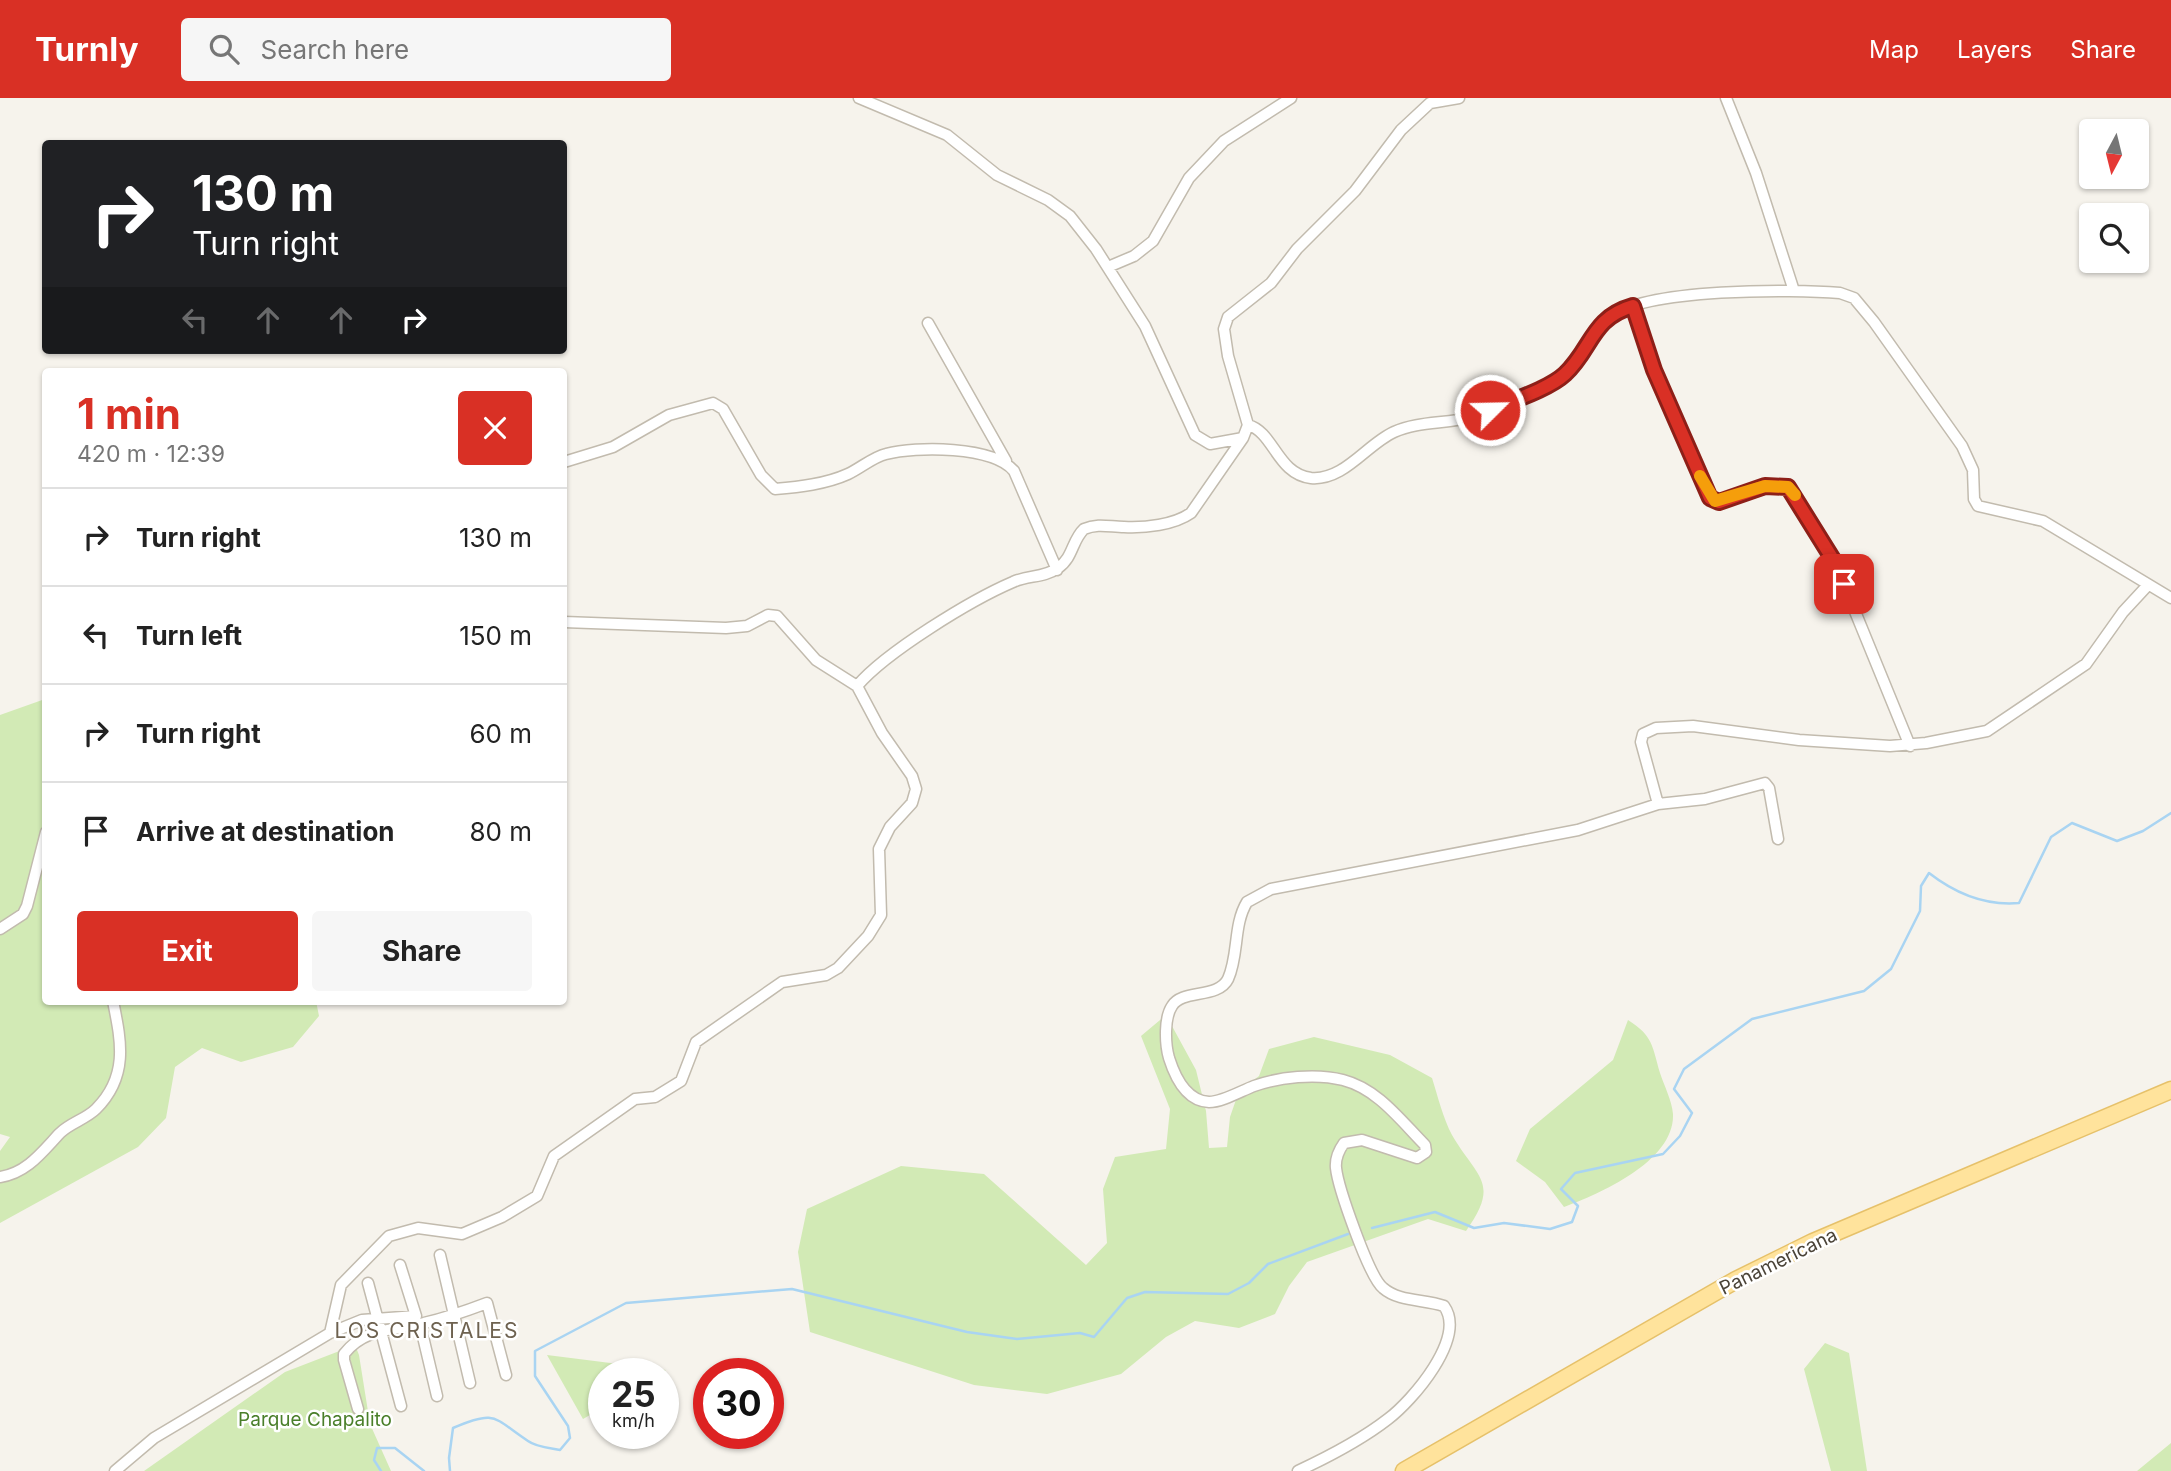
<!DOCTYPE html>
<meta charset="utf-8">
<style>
body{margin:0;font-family:Inter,sans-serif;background:#f6f6f6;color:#222;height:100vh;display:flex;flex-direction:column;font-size:26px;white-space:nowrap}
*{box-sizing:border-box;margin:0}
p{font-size:23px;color:#767676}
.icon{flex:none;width:38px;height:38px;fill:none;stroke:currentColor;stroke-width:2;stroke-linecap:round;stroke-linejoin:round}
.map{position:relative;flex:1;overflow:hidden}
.sheet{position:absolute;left:42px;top:270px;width:525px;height:637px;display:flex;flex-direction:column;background:#fff;border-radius:7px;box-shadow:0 2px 5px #0004}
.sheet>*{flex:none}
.top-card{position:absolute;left:42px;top:42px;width:525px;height:214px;border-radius:7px;box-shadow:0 2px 5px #0004;background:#202124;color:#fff;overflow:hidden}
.needle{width:46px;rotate:187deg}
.tools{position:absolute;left:2079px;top:21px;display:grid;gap:14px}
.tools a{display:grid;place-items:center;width:70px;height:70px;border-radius:7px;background:#fff;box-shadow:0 2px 5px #0004;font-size:35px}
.speed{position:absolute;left:588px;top:1260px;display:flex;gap:14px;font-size:35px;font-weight:700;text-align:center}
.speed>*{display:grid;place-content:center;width:91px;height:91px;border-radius:50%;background:#fff;box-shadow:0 2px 5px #0004;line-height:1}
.speed small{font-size:18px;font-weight:400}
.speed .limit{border:10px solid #d22;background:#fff;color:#111}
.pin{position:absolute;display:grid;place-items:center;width:60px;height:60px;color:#fff;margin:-30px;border-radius:14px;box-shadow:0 4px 10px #0006}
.me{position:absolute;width:77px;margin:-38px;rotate:67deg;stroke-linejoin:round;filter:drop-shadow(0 0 5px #0008)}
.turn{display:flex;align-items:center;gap:24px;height:147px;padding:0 35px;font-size:32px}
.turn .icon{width:91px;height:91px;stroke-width:2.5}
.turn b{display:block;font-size:49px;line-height:60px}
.lanes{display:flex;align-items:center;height:66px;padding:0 35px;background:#0003;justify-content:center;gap:35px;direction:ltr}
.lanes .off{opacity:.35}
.round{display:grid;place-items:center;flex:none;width:74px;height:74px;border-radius:7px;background:#f6f6f6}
.headline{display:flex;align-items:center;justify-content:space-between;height:119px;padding:0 35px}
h1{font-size:42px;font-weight:700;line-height:52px;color:#d93025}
.action{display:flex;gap:14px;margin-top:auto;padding:14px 35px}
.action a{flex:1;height:80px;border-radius:7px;background:#d93025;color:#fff;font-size:28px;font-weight:700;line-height:80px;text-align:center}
.action a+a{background:#f6f6f6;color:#222}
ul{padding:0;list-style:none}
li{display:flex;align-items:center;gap:21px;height:98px;padding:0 35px;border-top:2px solid #e0e0e0}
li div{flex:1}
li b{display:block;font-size:26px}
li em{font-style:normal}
header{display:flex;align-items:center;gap:42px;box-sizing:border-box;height:98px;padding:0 35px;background:#d93025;color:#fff}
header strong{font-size:33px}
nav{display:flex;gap:38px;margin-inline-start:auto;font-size:24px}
.search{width:490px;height:63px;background:#f6f6f6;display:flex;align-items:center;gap:18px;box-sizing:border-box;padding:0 24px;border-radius:7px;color:#767676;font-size:26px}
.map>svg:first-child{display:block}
.green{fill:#d2eab5}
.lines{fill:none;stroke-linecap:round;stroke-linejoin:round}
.stream{stroke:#a9d4f2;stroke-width:2.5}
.minor-casing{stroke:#c2bbae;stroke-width:13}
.primary-casing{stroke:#e6c16a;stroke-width:19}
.minor{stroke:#fff;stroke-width:10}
.primary{stroke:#ffe39c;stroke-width:16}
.route-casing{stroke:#8d1f18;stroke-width:18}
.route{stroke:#d93025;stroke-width:12}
.slow{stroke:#f59e0b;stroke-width:12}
.labels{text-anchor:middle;stroke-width:5;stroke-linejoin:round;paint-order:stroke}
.street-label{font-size:19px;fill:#4b4439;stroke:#fff}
.park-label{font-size:19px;fill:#4a7f2a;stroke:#fff}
.neighbourhood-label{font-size:21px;letter-spacing:2px;fill:#6e6250;stroke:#fff}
</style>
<header>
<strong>Turnly</strong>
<div class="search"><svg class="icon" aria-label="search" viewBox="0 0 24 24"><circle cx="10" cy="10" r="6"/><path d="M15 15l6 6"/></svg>Search here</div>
<nav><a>Map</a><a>Layers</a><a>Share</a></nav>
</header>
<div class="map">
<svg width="2171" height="1373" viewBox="0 0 2171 1373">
<rect width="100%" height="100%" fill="#f6f3ec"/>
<path class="green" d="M 45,601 L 46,903 L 316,903 L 319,918 L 293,949 L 241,964 L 202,950 L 175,969 L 166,1020 L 138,1049 L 0,1125 L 0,1053 L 10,1039 L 0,1036 L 0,617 Z
M 1166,917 L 1196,972 L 1206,1013 L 1209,1050 L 1227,1049 L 1230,1019 L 1239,993 L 1259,978 L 1269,951 L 1314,939 L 1390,957 L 1432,980 C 1438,999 1443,1020 1452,1037 C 1477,1080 1501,1084 1466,1133 L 1428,1121 L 1307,1164 L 1289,1188 L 1275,1216 L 1239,1230 L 1195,1223 L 1166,1239 L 1121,1276 L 1047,1296 L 974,1287 L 810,1234 L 798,1154 L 807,1111 L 901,1068 L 984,1076 L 1086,1167 L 1107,1145 L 1103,1091 L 1115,1059 L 1166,1051 L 1170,1011 L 1141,938 Z
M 1628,922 C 1653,938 1652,947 1660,975 C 1664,987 1672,1003 1673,1016 C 1675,1063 1600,1096 1564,1109 L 1545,1084 L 1516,1063 L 1530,1031 L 1613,962 Z
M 1825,1245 L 1849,1255 L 1867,1373 L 1831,1373 L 1804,1271 Z
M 355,1247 L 359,1257 L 370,1326 L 391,1373 L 144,1373 L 285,1274 Z
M 547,1257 L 666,1272 L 660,1276 L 604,1276 L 604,1309 L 583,1321 Z
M 2171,1345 L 2171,1373 L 2137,1373 Z"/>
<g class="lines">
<path class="stream" d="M 1372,1130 L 1435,1114 L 1474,1130 L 1504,1125 L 1550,1131 L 1572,1124 L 1578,1108 L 1561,1091 L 1575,1075 L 1663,1056 L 1680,1038 L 1692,1015 L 1674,991 L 1684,971 L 1752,921 L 1864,893 L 1891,871 L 1920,813 L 1921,788 L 1929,775 C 1956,796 1985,808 2019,805 L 2051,739 L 2072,725 L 2117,743 L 2143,733 L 2171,715
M 381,1373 L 374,1362 L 377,1350 L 395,1350 L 424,1373
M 450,1373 L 449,1360 L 453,1330 C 497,1311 493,1320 528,1343 C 536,1349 550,1350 560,1352 L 570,1340 L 568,1328 L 535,1278 L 535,1253 L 626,1205 L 792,1191 L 967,1234 L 1017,1241 L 1080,1235 L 1094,1239 L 1127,1200 L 1145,1194 L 1228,1196 L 1249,1185 L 1268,1166 L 1348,1136"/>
<defs>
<path id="minor" d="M 859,0 L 947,37 L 997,77 L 1048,102 L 1070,118 L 1096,151 L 1145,228 L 1195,337 L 1210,346 L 1243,340
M 1726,0 L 1756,75 L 1794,193
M 1108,169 L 1134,158 L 1153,143 L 1189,80 L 1224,43 L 1291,0
M 1633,208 L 1654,272 L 1710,400 L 1715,403 C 1741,403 1761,386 1788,389 L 1794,395 L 1834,462 L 1910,648
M 928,225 L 1006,363
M 1248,327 L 1228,258 L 1224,231 L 1228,219 L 1271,185 L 1297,151 L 1355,93 L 1401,32 L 1430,5 L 1459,0
M 564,364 L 613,349 L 669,317 L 713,305 L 723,311 L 761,377 L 775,391 C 799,389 826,386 848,376 C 861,370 873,359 886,356 C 916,348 993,348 1014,373 L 1057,472
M 564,524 L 726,530 L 747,528 L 768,517 L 777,518 L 816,562 L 857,588
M 1658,706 L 1641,644 L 1643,636 L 1656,630 L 1693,628 L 1799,642 L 1890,648 L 1926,645 L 1987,633 L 2086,566 L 2123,514 L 2148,487
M 0,831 L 23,816 L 27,808 L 46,734
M 0,1079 C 27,1075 42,1054 60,1035 C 70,1025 86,1021 96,1011 C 129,978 121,943 113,903
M 440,1157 L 470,1285
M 368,1185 L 401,1308
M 420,1226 L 437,1298
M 330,1235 L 362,1222 L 416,1218 L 400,1167
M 358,1311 L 344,1262 L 344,1256 C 365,1229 394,1233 424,1225 C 446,1220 466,1213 487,1205 L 506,1277
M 115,1373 L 154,1340 L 330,1235 L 341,1187 L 389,1138 L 418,1130 L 462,1136 L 502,1119 L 537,1098 L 554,1058 L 635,1001 L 655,999 L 681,983 L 696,944 L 782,884 L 826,877 L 838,870 L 868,838 L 881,817 L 879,751 L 890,729 L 912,705 L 916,691 L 912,678 L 882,635 L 857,588 C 886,554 971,502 1013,484 C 1028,477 1044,480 1058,470 C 1073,460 1072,442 1084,431 C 1098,425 1110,429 1124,429 C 1145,430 1174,427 1191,415 L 1243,340 L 1248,327 C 1274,334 1277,376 1311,380 C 1344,383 1367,346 1394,334 C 1418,323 1446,326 1472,319 C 1500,311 1529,296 1555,283 C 1579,271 1588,236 1610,219 C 1646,190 1793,191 1840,195 L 1854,200 L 1874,224 L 1962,348 L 1973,372 L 1974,401 L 1978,408 L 2043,423 L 2171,500
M 1298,1373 C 1328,1359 1361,1342 1388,1321 C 1412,1303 1467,1240 1444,1208 C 1424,1201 1399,1204 1383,1190 C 1369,1179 1338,1089 1336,1070 C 1335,1060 1339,1052 1344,1045 L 1362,1042 L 1417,1060 L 1426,1054 L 1425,1047 C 1401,1023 1378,991 1343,982 C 1316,975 1279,979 1254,988 C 1241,993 1222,1004 1209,1004 C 1186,1003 1175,979 1169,960 C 1165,946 1164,920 1172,908 C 1182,891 1218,901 1228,881 C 1239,857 1233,827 1247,804 L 1271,791 L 1578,732 L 1658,706 L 1705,701 L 1765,685 L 1769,690 L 1778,741"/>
<path id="primary" d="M 1404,1373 L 1736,1182 L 1813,1144 L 2171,992"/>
</defs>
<use href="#minor" class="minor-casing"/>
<use href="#primary" class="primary-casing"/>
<use href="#minor" class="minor"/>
<use href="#primary" class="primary"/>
</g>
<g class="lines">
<defs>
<path id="route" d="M 1490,312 C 1511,303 1549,291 1565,276 C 1592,251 1591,220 1633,208 L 1654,272 L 1710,400 L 1719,404 L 1765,388 L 1788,389 L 1834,463 L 1844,486"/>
</defs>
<use href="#route" class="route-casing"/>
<use href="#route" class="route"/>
<path class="slow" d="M 1700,378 L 1715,403 L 1765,388 L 1788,389 L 1795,397"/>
</g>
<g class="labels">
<g class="street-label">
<text transform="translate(1778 1163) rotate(-26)" y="7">Panamericana</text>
</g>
<g class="park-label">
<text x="315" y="1328">Parque Chapalito</text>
</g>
<g class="neighbourhood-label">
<text x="427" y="1240">LOS CRISTALES</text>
</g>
</g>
</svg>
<div class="tools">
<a><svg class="needle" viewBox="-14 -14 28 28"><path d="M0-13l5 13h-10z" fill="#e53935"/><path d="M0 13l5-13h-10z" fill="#767676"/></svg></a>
<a><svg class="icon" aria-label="search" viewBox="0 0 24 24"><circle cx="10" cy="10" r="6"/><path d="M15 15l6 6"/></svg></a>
</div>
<div class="speed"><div>25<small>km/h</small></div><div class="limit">30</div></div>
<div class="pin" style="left:1844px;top:486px;background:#d93025"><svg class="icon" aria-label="arrive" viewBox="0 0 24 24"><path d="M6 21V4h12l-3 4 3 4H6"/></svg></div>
<svg class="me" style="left:1490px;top:312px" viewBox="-20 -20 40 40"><circle r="17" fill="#d93025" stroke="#fff" stroke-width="3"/><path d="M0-11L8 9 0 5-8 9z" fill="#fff"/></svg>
<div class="top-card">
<div class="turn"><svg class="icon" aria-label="right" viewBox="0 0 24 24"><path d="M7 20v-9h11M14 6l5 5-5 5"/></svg><div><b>130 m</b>Turn right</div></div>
<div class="lanes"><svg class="icon off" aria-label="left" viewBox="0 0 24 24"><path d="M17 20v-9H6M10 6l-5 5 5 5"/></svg><svg class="icon off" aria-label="ahead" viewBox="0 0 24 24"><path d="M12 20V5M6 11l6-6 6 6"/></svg><svg class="icon off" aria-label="ahead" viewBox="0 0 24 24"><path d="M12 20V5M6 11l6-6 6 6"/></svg><svg class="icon" aria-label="right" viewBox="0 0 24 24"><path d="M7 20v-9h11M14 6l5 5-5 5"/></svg></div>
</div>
<section class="sheet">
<div class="headline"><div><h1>1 min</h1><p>420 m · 12:39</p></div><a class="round" style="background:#d93025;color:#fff"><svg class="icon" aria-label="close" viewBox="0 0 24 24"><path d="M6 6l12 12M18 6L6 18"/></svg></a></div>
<ul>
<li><svg class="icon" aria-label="right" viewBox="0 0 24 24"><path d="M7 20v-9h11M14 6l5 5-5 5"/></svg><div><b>Turn right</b></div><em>130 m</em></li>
<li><svg class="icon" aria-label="left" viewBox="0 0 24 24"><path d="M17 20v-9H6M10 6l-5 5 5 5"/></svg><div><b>Turn left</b></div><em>150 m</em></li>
<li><svg class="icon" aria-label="right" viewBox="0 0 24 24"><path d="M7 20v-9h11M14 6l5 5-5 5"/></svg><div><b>Turn right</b></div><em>60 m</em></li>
<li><svg class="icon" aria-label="arrive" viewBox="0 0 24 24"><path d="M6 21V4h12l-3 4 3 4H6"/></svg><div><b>Arrive at destination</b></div><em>80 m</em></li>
</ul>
<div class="action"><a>Exit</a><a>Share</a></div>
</section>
</div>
